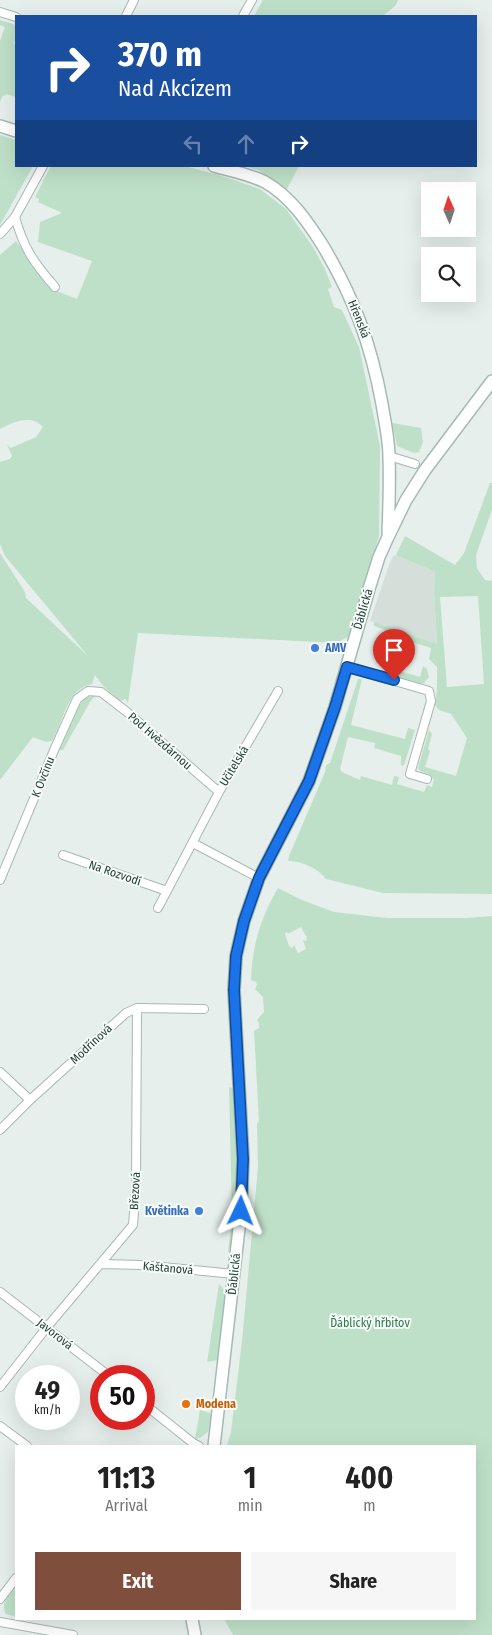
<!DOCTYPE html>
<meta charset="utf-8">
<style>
body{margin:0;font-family:"Fira Sans Condensed",sans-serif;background:#f6f6f6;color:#222;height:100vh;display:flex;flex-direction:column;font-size:19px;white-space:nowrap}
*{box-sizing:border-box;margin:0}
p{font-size:16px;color:#767676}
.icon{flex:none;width:28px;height:28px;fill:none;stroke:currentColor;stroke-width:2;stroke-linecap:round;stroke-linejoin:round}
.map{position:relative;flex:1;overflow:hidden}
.drawer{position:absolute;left:15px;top:1445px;width:461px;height:175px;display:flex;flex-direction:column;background:#fff;border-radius:0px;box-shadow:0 5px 20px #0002}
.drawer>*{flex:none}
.banner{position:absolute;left:15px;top:15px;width:462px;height:152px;border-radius:0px;box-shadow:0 5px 20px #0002;background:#1a4fa0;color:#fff;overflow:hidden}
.needle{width:32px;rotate:357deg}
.tools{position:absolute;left:421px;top:182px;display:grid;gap:10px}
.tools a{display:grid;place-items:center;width:55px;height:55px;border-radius:0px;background:#fff;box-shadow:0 5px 20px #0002;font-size:25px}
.speed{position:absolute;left:15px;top:1365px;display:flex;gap:10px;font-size:25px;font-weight:700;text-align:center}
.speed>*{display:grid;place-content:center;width:65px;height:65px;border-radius:50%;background:#fff;box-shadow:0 5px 20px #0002;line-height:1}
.speed small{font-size:12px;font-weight:400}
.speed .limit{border:8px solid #d22;background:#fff;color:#111}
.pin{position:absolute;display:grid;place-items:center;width:42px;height:42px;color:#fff;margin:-51px -21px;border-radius:50% 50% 50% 0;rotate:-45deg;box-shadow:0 0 5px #0007}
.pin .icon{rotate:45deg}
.me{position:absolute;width:55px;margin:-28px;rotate:2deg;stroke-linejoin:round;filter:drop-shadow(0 0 4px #0008)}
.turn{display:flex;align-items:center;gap:18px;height:105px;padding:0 20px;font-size:22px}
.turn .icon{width:65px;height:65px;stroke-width:2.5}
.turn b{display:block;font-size:35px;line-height:42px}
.lanes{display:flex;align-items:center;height:48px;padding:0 20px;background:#0003;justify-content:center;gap:25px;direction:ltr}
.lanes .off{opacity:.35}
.eta{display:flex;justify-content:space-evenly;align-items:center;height:85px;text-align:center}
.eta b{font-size:30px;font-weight:700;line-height:35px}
.primary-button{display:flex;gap:10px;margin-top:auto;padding:10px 20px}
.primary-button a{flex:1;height:58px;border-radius:0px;background:#804e3d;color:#fff;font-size:20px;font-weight:700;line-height:58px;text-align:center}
.primary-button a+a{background:#f6f6f6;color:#222}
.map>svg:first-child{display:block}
.built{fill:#d4dfda}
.green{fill:#bfe0c8;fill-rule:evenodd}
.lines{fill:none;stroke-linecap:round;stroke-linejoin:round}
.street-casing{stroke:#a8b8b2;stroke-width:10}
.secondary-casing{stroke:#a4bbb3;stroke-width:14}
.street{stroke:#fff;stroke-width:8}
.secondary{stroke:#fff;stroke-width:11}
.route-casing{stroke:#114b97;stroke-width:12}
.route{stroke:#1a73e8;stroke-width:9}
.shop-dot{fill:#3f7fe0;stroke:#f7fbf9;stroke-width:2}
.food-dot{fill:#e8710a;stroke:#f7fbf9;stroke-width:2}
.labels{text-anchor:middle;stroke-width:4;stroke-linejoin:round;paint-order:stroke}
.street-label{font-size:12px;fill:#24423a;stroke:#f7fbf9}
.shop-label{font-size:12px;font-weight:bold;fill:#366cbe;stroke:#f7fbf9;text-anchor:start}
.park-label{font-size:12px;fill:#2d7a4b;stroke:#f7fbf9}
.food-label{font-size:12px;font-weight:bold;fill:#c56008;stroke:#f7fbf9;text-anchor:start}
</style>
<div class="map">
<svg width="492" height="1635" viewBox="0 0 492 1635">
<rect width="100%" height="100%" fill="#e6efeb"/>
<path class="built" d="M 396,555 L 435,572 L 434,593 L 437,644 L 370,621 L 387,571 L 393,556 Z"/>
<path class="green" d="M 263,0 L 398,0 L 396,5 L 383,16 L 254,16 Z
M 0,20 L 16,25 L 16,37 L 14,44 L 16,47 L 16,97 L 6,94 L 5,96 L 3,95 L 0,102 L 0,41 L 5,27 L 0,25 Z
M 0,135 L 16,140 L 16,166 L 33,166 L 0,225 Z
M 51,166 L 184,166 L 219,175 L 260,189 L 286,209 L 313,247 L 325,269 L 332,287 L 328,289 L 334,307 L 342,310 L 359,347 L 380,446 L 379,536 L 351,635 L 337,643 L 138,633 L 128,703 L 125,699 L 120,701 L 104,687 L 95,675 L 92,684 C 66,689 64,722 52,741 L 46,742 L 33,737 L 0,780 L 0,553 L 25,592 L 26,598 L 88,656 L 5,556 L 0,544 L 0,462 L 10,459 L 12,456 L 7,445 L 11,448 L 36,437 L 43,427 C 30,414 14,422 0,429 L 0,255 L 16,241 L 54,290 L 77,299 L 92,261 L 38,242 L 40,222 L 62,213 L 38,202 L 39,199 L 35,197 Z
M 245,166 L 299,166 L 287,189 L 258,170 Z
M 392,423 L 421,428 L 423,442 L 419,452 L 414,453 L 397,446 Z
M 490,483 L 492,483 L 492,510 L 476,555 L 477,568 L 485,580 L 492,581 L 492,894 L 383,893 L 326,879 C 318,868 301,861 288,861 L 289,856 L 325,772 L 326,765 L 330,763 L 358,679 L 362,679 L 351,725 L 405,739 L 408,728 L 415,730 L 404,765 L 401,766 L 401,756 L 374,748 L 375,743 L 348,737 L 340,769 L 342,772 L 360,780 L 361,776 L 392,785 L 394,776 L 399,777 L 397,784 L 424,792 L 427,785 L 432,787 L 434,779 L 429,777 L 429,774 L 420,771 L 418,768 L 429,730 L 432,734 L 428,749 L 430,751 L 425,767 L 456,776 L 467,738 L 451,714 L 439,710 L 435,705 L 437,689 L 437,667 L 429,659 L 431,648 L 403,639 L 403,636 L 374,626 L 374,622 L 437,644 L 434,593 L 435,572 L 396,555 L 405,536 L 455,565 L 464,553 ZM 478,596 L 484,684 L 447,687 L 440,597 Z
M 423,666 L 427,669 L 429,677 L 424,683 L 420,684 L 387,675 L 389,668 L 420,677 Z
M 91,696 L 95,696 L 90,702 L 63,750 L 59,750 L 79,705 L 86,698 Z
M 278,888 L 302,900 L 334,912 L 387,918 L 467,918 L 492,916 L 492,1635 L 233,1635 L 224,1619 L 475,1619 L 475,1446 L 227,1446 L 231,1432 L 242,1341 L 258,1167 L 257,1123 L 259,1122 L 254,1031 L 259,1028 L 259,1023 L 257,1020 L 264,1012 L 263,997 L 255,989 L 257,985 L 256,982 L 251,980 C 252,946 261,917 278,888 ZM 301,927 L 307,938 L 306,941 L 303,940 L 306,949 L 298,953 L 294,945 L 292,948 L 289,946 L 285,934 L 287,932 L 288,934 Z
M 229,1087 L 233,1088 L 237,1178 L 232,1239 L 229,1252 L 228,1252 L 232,1215 Z
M 219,1284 L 226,1291 L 218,1360 L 207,1362 Z
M 200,1410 L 210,1413 C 216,1424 207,1437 195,1439 Z
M 16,1586 L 16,1617 L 6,1614 C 0,1603 9,1595 16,1586 Z"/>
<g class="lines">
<defs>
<path id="street" d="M 0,12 L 16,17
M 126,16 L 134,0
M 243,16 L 252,0
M 15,217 C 24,249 34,263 55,287
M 0,234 L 15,217 L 43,166
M 389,456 L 415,464
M 347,667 L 429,691 L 431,701 L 410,774 L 427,779
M 193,843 L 259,878
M 63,855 L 167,891
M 0,880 L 55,748 L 77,699 L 88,691 L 101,692 L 127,712 L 219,792
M 158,908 L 219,792 L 278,691
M 0,1072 L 30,1100
M 0,1130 L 30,1100 L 126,1013 L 137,1008 L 204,1009
M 101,1264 L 142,1265 L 234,1274
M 0,1292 L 109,1376
M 0,1387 L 47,1327 L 133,1225 L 136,1187 L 137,1008
M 144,1404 L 193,1443 L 199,1446
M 0,1426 L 27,1446
M 0,1599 L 16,1578
M 0,1622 L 73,1635"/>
<path id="secondary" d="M 0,126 L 16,131
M 214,166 C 231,171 249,174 265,182 C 290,196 308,222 323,246 C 354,298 371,344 382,404 C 385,422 389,440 389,457 C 390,482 389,508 388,533
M 214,1446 L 241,1211 L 243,1159 L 234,990 L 236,956 L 244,921 L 259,878 L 309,781 L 335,707 L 369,589 L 379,557 L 388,537 L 406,500 L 425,470 L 492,381
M 192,1619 L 195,1635"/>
</defs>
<use href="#street" class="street-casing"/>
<use href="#secondary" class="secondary-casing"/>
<use href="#street" class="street"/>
<use href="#secondary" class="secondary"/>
</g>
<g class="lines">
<defs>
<path id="route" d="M 241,1211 L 243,1159 L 234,990 L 236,956 L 244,921 L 259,878 L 309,781 L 335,707 L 347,667 L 394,680"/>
</defs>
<use href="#route" class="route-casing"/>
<use href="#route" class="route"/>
</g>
<g class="shop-dot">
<circle cx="315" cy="648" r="5"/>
<circle cx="199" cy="1211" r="5"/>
</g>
<circle class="food-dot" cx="186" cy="1404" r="5"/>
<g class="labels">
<g class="street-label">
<text transform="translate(359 319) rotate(68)" y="4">Hřenská</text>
<text transform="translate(363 609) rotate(-74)" y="4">Ďáblická</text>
<text transform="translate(160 741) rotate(41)" y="4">Pod Hvězdárnou</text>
<text transform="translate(234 766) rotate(-59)" y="4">Učitelská</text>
<text transform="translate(43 777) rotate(-68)" y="4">K Ovčínu</text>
<text transform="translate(115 873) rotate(19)" y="4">Na Rozvodí</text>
<text transform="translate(91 1044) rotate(-43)" y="4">Modřínová</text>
<text transform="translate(135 1191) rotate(-87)" y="4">Březová</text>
<text transform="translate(168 1268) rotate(5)" y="4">Kaštanová</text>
<text transform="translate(234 1274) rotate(-84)" y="4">Ďáblická</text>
<text transform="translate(55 1334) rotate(38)" y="4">Javorová</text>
</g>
<g class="shop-label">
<text x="325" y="652">AMV</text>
<text x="189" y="1215" text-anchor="end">Květinka</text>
</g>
<g class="park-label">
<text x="370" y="1327">Ďáblický hřbitov</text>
</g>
<g class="food-label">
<text x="196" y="1408">Modena</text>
</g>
</g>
</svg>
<div class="tools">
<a><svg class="needle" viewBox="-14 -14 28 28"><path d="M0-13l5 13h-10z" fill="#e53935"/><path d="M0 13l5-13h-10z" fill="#767676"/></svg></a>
<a><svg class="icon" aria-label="search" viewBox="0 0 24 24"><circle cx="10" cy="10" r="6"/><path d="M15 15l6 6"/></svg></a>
</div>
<div class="speed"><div>49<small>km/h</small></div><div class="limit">50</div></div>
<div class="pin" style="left:394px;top:680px;background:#d93025"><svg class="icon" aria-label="arrive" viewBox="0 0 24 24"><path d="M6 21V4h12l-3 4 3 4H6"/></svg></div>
<svg class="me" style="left:241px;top:1211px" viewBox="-20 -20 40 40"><path d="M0-17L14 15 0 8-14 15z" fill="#1a73e8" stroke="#fff" stroke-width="4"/></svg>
<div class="banner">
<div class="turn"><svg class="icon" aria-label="right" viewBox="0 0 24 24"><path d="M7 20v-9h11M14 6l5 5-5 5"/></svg><div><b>370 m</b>Nad Akcízem</div></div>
<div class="lanes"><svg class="icon off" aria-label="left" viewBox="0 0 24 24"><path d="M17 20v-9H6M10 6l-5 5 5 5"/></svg><svg class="icon off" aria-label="ahead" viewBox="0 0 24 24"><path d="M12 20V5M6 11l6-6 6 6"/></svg><svg class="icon" aria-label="right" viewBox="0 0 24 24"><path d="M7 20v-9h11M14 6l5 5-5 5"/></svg></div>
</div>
<section class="drawer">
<div class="eta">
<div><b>11:13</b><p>Arrival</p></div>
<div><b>1</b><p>min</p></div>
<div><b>400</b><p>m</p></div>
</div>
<div class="primary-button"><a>Exit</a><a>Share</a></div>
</section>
</div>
